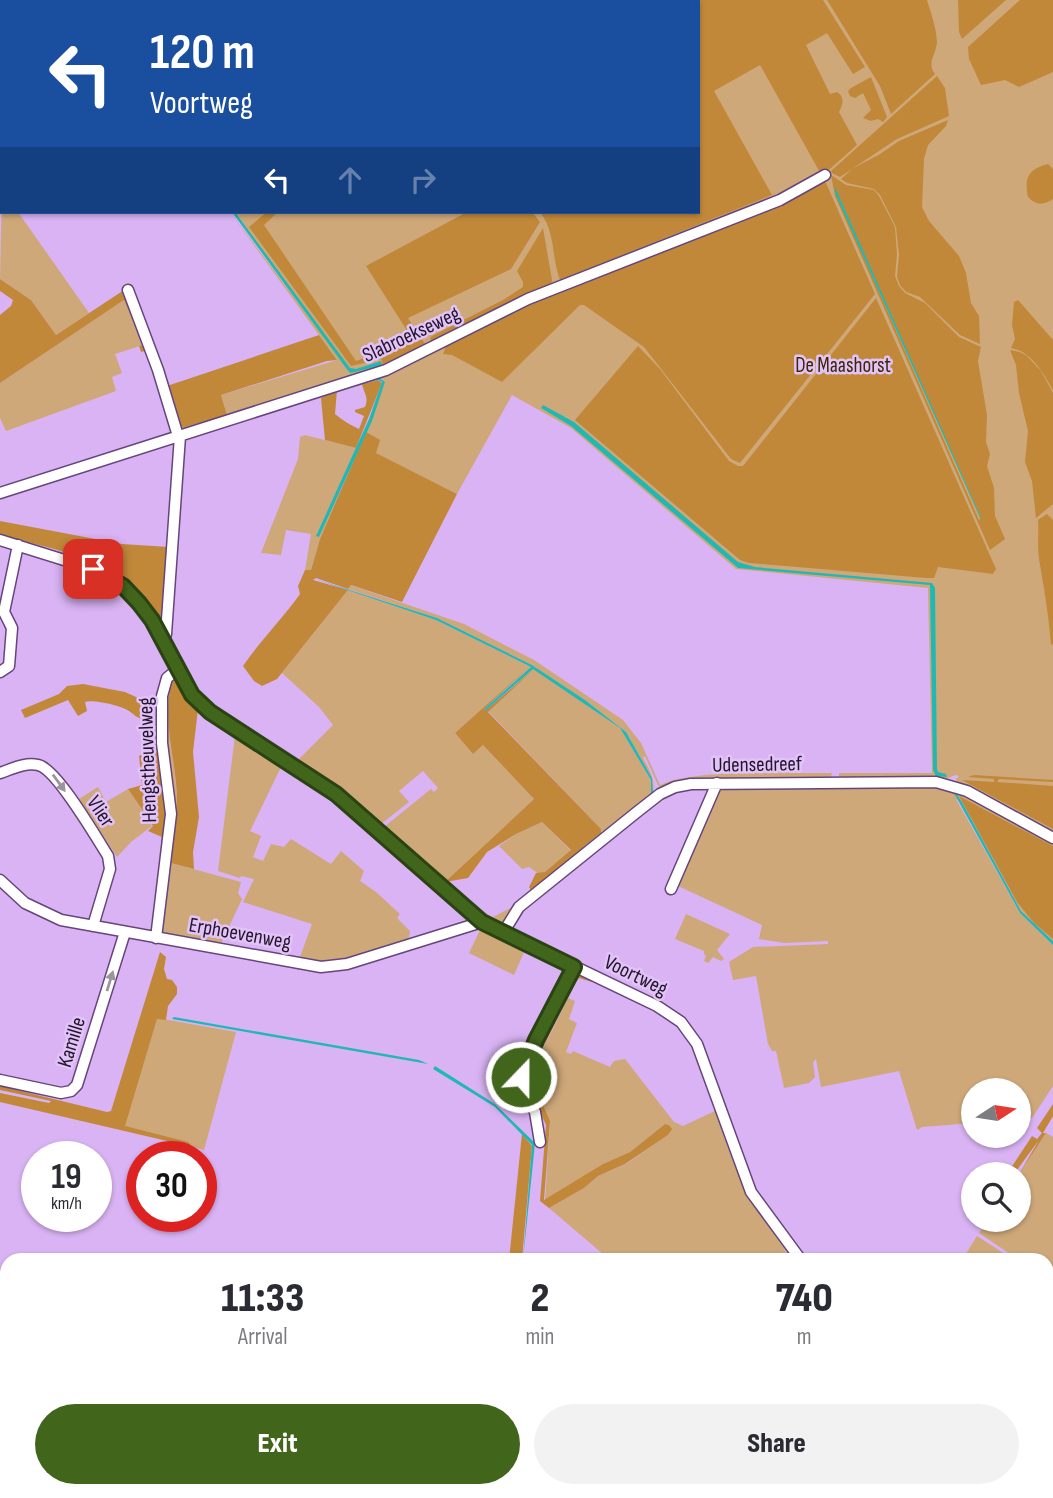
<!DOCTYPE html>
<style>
body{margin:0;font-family:"Sofia Sans Condensed",sans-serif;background:#f2f2f3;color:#2b2b33;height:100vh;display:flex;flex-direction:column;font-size:26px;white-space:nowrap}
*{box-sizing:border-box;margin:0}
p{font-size:23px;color:#7c7c81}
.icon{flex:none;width:38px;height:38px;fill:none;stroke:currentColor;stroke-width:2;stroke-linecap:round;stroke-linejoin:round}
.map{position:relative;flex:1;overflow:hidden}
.sheet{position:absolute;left:0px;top:1253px;width:1054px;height:245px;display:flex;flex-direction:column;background:#fff;border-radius:21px 21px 0 0;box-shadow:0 2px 5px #0004}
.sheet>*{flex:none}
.top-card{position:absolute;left:0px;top:0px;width:700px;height:214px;box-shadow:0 2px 5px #0004;background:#1a4fa0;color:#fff;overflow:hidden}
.needle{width:46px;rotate:78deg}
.tools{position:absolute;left:961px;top:1078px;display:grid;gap:14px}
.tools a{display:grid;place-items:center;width:70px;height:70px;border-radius:50%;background:#fff;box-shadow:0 2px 5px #0004;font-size:35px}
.speed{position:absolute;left:21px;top:1141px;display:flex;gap:14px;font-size:35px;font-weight:700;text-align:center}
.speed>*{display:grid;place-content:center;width:91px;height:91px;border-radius:50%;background:#fff;box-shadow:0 2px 5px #0004;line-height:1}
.speed small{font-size:18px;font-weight:400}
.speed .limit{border:10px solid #d22;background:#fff;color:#111}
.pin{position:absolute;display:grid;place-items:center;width:60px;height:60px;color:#fff;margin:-30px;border-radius:14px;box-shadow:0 4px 10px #0006}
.me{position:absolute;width:77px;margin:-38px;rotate:22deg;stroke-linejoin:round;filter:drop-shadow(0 0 5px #0008)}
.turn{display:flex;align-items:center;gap:24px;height:147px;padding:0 35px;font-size:32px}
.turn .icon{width:91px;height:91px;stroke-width:2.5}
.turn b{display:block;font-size:49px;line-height:60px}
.lanes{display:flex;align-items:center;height:66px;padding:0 35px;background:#0003;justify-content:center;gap:35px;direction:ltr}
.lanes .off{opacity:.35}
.eta{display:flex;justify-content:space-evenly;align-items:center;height:119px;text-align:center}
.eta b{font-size:42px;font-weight:800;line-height:49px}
.primary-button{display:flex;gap:14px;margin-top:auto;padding:14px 35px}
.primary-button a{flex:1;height:80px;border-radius:42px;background:#42651c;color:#fff;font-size:28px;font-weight:800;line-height:80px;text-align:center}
.primary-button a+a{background:#f2f2f3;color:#2b2b33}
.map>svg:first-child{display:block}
.green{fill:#cea879}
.forest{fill:#c1883a;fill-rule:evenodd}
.water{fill:#21b8b4}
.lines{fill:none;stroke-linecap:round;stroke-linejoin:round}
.minor-casing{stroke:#66447c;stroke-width:13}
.minor{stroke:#fff;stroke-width:10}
.oneway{fill:#9c95a0}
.route-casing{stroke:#2b4212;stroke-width:18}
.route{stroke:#42651c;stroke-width:12}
.labels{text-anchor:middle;stroke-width:5;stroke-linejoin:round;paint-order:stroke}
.street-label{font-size:21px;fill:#22142b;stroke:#e2c3f7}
.park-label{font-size:21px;fill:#3e2604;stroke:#e2c3f7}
</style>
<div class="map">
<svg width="1053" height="1498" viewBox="0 0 1053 1498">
<rect width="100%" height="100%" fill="#d9b3f3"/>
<path class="green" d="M 92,0 L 1053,0 L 1053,941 L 1021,911 L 963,804 L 956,799 L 1020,913 L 1053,945 L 1053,1086 L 1032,1118 L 1019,1119 L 1018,1090 L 973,1090 L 973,1123 L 922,1127 L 917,1130 L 899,1071 L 821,1087 L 816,1059 L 813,1062 L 815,1077 L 809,1083 L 784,1088 L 776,1051 L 772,1051 L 768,1044 L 756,976 L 733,980 L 729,962 L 753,947 L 828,944 L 828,941 L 785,943 L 759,939 L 762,925 L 676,885 L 720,785 L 957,784 L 956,779 L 959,776 L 955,775 L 942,781 L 839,779 L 839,773 L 932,773 L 928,588 L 736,569 L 571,428 L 512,395 L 457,494 L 375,453 L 366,432 L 385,382 L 380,378 L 358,386 L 357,383 L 181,433 L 167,386 L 182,428 L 227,415 L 221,395 L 337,360 L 230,212 L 318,329 L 235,212 L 698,212 L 698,2 L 90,2 Z
M 2,188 L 2,212 L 18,212 L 89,313 L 56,335 L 31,300 L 0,279 Z
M 124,300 L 143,345 L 115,354 L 122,373 L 112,377 L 116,391 L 6,431 L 0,418 L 0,383 Z
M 305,435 L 356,448 L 317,534 L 318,537 L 362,446 L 320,539 L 311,570 L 305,570 L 311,534 L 286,530 L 281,555 L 261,553 L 298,459 L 300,437 Z
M 350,585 L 464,624 L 534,660 L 623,720 L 641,743 L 660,785 C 697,768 789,774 832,773 L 830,780 L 663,790 L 658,785 L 645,756 L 643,758 C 650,771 657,782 652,797 L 501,927 L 482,919 L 447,889 L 449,886 L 471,906 L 493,917 L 518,904 L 584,850 L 583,848 L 602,834 L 601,829 L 488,711 L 533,668 L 620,728 L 651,780 L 651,794 L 609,828 L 653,793 L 652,778 L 626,732 L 585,700 L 532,665 L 437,618 L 348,589 Z
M 348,590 L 436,620 L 531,667 L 455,733 L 473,754 L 483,745 L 534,799 L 445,882 L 384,827 L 431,789 L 434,792 L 438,788 L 423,771 L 399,791 L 409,802 L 381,824 L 336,786 L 297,761 L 333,725 L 319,707 L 282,673 Z
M 175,677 L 231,733 L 198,709 L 179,682 L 172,681 C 162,722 176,761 177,802 C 177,822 173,843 171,863 L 241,882 L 238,893 L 242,899 L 221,944 L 248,950 L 162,937 L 158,931 L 167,852 L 164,744 L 167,683 Z
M 235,736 L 282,765 L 250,831 L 261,836 L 253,857 L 263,861 L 271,844 L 284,847 L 291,839 L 331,864 L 341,851 L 364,871 L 360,881 L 376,892 L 400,914 L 397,918 L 410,931 L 409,938 L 433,932 L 433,934 L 335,965 L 313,964 L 259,954 L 259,951 L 300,957 L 312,924 L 243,902 L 254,879 L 241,876 L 240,878 L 218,871 Z
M 98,787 L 106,802 L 128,789 L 152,826 L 131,842 L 117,857 L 79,799 Z
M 542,822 L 571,851 L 545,872 L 539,874 L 529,867 L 522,869 L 499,846 L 516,834 Z
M 686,914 L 730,934 L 717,950 L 724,959 L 721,961 L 713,957 L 708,963 L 704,961 L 706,956 L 704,954 L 704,951 L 675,939 Z
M 482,926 L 534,950 L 535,953 L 525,950 L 514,975 L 469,953 Z
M 568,998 L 575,1001 L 569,1019 L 577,1023 L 566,1052 L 571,1054 L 573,1051 L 610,1067 L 614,1061 L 625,1059 L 674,1122 L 683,1126 L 715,1111 L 734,1165 L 704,1073 L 689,1042 L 692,1041 L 741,1175 L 799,1260 L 793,1260 L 782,1247 L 791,1260 L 610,1260 L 549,1208 L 584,1188 L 598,1176 L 626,1164 L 668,1135 L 671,1129 L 669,1125 L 665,1124 L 630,1152 L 603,1164 L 545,1202 L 550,1121 L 537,1091 L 533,1069 Z
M 157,1018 L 236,1032 L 204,1150 L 193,1147 L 188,1142 L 124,1127 Z
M 1046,1133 L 1053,1137 L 1053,1377 L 1047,1387 L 1046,1260 L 1019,1260 L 979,1233 L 989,1220 L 1018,1220 L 1019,1174 Z
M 977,1236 L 1014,1260 L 962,1260 Z
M 1053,1391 L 1053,1498 L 1036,1498 L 1025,1491 L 1046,1491 L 1047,1401 Z
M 182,1491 L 267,1491 L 269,1498 L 173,1498 Z"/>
<path class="forest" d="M 354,0 L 823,0 L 865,67 L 853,74 L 827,33 L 806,45 L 830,94 L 837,92 C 845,97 843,104 839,112 L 857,145 L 822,176 L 760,65 L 714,91 L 772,195 L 560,280 C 551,256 556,233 540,212 L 698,212 L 698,2 Z
M 827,0 L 927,0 C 931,13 936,27 937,41 C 937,53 926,63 935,74 L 891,114 L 880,86 Z
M 958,0 L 1006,0 L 962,39 L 959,32 Z
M 1020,0 L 1053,0 L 1053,72 L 1019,87 L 1005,80 L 981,85 L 969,59 L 968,47 Z
M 937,76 L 945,88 L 949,116 L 897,139 L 840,177 L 832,173 L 831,171 Z
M 871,77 L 887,117 L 883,122 L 878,119 L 871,121 L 863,118 L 871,110 L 863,93 L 855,98 L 850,96 L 848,91 L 851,88 Z
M 948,120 L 946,126 L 928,145 L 924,159 L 922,207 L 929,221 L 959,256 L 966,273 L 971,303 L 979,316 L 980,344 L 960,335 L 920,297 L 906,292 L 900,285 L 897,277 L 899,255 L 896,227 L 880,195 L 874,189 L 847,183 L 841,179 L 852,169 L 880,154 L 899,141 Z
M 1048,164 L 1053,169 L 1053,199 C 1044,205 1036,206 1028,197 C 1024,178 1028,169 1048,164 Z
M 831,175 L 846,185 L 874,190 L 879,196 L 895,227 L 897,255 L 895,276 L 899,286 L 905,293 L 925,303 L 959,337 L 981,347 L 978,361 L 987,415 L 986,442 L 990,454 L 987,466 L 994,488 L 995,516 L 1005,539 L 990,550 L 835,196 ZM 834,189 L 981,518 L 979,520 Z
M 822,180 L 826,183 L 875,294 L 740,463 L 731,459 L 644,347 L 584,305 L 580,305 L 502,382 L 452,355 L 443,354 L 445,349 L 444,345 L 525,303 Z
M 267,212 L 278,212 L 264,225 L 356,361 L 413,340 L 366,266 L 467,212 L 532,212 L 540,222 L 511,269 L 408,318 L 427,347 L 384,367 L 381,359 L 351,366 L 249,227 Z
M 543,228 L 552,280 L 551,287 L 432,345 L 430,338 L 432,336 L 503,300 L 523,287 L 523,282 L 517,271 Z
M 0,279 L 31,300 L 56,335 L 124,290 L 149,350 L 141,352 L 139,346 L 143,345 L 124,300 L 0,383 L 0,315 L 11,306 L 13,300 L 0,291 Z
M 876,298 L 996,569 L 993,574 L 938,567 L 934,578 L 926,578 L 749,563 L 740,560 L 575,420 L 638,346 L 660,369 L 729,461 L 738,466 L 743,466 Z
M 1018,300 L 1053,340 L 1053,390 C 1043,373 1032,352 1011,348 L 1015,339 L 1012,325 L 1014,302 Z
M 319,335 L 337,360 L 327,361 L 221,395 L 227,415 L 181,428 L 167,386 Z
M 1010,350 L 1020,352 L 1027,356 L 1041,371 L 1053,393 L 1053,504 L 1036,518 L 1032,481 L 1025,462 L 1028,431 L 1019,393 L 1016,365 Z
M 378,380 L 382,383 L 356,448 L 325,440 L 321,398 L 337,390 L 335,414 C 342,420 350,425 359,429 L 364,416 L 355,412 L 355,410 L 365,407 C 369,396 364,394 362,384 Z
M 366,432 L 380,440 L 376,453 L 457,494 L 402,602 L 351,585 L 348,589 L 316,578 L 313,580 L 348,590 L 277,679 L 262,686 L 254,681 L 243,666 C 261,640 282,619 300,594 L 298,586 L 305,570 L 311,570 L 320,539 Z
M 1047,514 L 1053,520 L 1053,644 L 1051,645 C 1049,617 1044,588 1039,559 C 1037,546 1039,533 1038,520 Z
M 0,521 L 122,544 L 169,547 L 163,629 C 154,614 145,597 131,586 C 96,555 44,547 0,535 Z
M 529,667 L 484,709 L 486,710 L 533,670 L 488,712 L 601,829 L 601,833 L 583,847 L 584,851 L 532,892 L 529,887 L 536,873 L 545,872 L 571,850 L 542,822 L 516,834 L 487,852 L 468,878 L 445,882 L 534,799 L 483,745 L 473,754 L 455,733 Z
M 172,681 L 179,682 L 198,709 L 193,752 L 199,817 L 193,852 L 194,869 L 171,863 C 173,843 176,822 177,802 C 177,761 161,723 172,681 Z
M 83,684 L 125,692 L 147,702 L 143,709 L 148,715 L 144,719 C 136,718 135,715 129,711 C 122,706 93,699 85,702 L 87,711 L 78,716 L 68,700 L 25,718 L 21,710 L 59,694 L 67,686 Z
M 160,744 L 167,794 L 165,842 L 161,842 L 162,837 L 148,831 L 153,826 L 128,789 L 142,785 L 139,756 Z
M 974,775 L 1053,780 L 1053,782 L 999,779 L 997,782 L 1053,786 L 1053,829 L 962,780 L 994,782 L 994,779 L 968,777 Z
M 959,796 L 1053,846 L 1053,939 L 1034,923 L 1017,902 Z
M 160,952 L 166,957 L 164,969 L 167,979 L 172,980 L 177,987 L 177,994 L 168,1006 L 166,1020 L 157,1019 L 125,1126 L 188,1142 L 193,1147 L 0,1102 L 0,1093 L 49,1103 L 51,1101 L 0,1090 L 0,1086 L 107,1112 L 111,1111 Z
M 578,975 L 590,980 L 592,982 L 579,978 L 572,987 L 533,1069 L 537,1091 L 550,1121 L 544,1200 L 603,1164 L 630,1152 L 665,1124 L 669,1125 L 672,1129 L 668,1135 L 625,1164 L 598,1176 L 584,1188 L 549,1208 L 540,1201 L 546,1125 L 530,1089 L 528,1073 L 540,1044 Z
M 1053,1104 L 1053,1116 L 1043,1133 L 1046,1133 L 1019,1174 L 1039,1140 L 1014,1174 L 1007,1174 L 1032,1136 L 1037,1139 L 1042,1133 L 1037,1128 Z
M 522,1134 L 532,1146 L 522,1260 L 509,1260 Z"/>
<path class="water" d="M 835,187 L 981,518 L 981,520 L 835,193 Z
M 232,212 L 235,212 L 350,368 L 356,369 L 381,361 L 382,365 L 355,372 L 350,373 L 346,368 Z
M 378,377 L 385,382 L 372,421 L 319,537 L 316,536 L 369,419 L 382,382 L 378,380 L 361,383 Z
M 543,405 L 574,422 L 738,562 L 755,567 L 932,583 L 935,588 L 937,769 L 938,772 L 946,774 L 947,777 L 936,776 L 933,770 L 930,585 L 738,568 L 571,426 L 541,408 Z
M 312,578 L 437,618 L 532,665 L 585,700 L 626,732 L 652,778 L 653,793 L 609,829 L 651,794 L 651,780 L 620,728 L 533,669 L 486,710 L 484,709 L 531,667 L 436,620 Z
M 954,793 L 956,793 L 963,804 L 1021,911 L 1053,941 L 1053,945 L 1020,913 Z
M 174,1017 L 419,1060 L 428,1064 L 172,1019 Z
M 435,1066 L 495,1104 L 535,1143 L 523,1260 L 532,1145 L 495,1107 L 433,1069 Z"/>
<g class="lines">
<defs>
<path id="minor" d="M 66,2 L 68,0
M 117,2 L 119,0
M 0,70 L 2,66
M 0,141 L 2,141
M 128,290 L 158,370 L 178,436
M 0,493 L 386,370 L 528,299 L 780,200 L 825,175
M 0,540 L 93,569 L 123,586 L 152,620 L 192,695 L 222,722 L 336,794 L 482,922 L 657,1006 L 681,1022 L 697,1044 L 751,1192 L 801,1260
M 163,643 L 166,634 L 180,436
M 0,672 L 9,666 L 12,628 L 4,612 L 18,545
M 0,773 C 12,769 25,762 38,765 C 56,768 96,837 108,856 L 110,869 L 93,926
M 0,880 L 25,903 L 61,920 L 321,967 L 347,964 L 482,922
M 671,889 L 717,783
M 503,933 L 519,907 L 637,812 L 660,794 L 675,787 L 691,784 L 936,782 L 967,791 L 1053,838
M 156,938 L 171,814 L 162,743 L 162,696 L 167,678 L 177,670
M 0,1080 L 61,1093 L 71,1091 L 77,1085 L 125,932
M 540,1142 L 535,1112 L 521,1083 L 521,1072 L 574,967
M 842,1498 L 845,1491"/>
</defs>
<use href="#minor" class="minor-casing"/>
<use href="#minor" class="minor"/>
</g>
<defs><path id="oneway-solid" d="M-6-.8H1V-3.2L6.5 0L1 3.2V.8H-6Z" transform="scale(1.75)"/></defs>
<g class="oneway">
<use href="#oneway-solid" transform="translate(59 783) rotate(54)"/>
<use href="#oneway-solid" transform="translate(110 981) rotate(-73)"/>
</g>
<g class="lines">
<defs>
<path id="route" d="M 93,569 L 123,586 L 139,603 L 152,620 L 192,695 L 210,712 L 336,794 L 482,922 L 574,967 L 536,1040 L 521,1077"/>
</defs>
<use href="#route" class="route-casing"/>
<use href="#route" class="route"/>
</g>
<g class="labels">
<g class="street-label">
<text transform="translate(411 334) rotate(-25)" y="7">Slabroekseweg</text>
<text transform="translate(147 760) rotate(-92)" y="7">Hengstheuvelweg</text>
<text transform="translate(757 764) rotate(-1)" y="7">Udensedreef</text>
<text transform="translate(101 811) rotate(56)" y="7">Vlier</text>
<text transform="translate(240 933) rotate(10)" y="7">Erphoevenweg</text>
<text transform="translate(636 975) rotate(26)" y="7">Voortweg</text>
<text transform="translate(71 1042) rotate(-73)" y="7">Kamille</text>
</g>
<g class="park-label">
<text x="843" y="372">De Maashorst</text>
</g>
</g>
</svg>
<div class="tools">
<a><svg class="needle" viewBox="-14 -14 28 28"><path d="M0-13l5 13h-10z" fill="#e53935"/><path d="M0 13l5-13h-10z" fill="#7c7c81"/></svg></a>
<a><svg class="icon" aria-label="search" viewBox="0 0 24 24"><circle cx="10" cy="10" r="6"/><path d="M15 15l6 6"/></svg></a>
</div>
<div class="speed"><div>19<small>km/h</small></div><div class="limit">30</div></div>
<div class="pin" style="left:93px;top:569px;background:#d93025"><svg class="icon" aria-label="arrive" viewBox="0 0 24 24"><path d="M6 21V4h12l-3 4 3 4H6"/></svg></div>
<svg class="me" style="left:521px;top:1077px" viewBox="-20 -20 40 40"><circle r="17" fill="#42651c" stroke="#fff" stroke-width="3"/><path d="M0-11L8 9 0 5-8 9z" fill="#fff"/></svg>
<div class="top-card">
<div class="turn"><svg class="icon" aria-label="left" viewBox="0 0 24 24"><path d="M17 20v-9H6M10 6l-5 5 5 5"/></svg><div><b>120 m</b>Voortweg</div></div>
<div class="lanes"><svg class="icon" aria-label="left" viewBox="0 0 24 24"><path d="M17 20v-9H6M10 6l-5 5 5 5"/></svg><svg class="icon off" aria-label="ahead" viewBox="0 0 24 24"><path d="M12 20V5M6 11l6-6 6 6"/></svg><svg class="icon off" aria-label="right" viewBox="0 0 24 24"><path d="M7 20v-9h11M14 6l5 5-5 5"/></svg></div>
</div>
<section class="sheet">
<div class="eta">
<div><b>11:33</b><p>Arrival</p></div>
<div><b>2</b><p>min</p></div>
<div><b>740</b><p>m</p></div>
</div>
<div class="primary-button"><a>Exit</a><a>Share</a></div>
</section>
</div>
